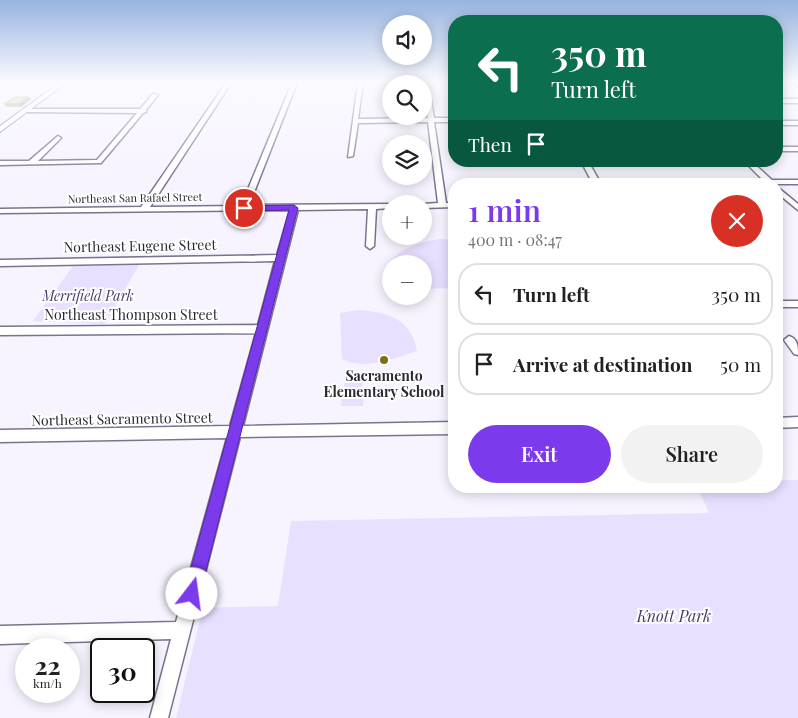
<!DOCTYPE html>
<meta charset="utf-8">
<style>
body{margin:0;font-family:"Playfair Display",serif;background:#f2f2f2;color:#202124;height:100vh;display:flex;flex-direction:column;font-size:19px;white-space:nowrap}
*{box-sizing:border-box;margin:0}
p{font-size:16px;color:#757577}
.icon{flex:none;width:28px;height:28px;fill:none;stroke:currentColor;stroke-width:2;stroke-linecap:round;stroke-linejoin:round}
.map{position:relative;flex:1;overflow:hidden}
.drawer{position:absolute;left:448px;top:178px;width:335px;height:315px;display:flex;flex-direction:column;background:#fff;border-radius:20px;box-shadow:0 2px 12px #0003}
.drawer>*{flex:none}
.hud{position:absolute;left:448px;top:15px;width:335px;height:152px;border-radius:20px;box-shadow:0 2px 12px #0003;background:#0b6e4f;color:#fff;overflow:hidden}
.fabs{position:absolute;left:382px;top:15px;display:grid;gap:10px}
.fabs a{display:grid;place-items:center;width:50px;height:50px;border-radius:50%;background:#fff;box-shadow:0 2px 12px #0003;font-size:25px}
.speed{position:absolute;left:15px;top:638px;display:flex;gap:10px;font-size:25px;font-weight:700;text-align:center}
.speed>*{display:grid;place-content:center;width:65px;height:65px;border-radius:50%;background:#fff;box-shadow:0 2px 12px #0003;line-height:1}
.speed small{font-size:12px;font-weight:400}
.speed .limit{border:2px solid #111;border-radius:8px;background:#fff;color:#111}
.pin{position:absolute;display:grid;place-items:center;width:42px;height:42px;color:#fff;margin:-21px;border:2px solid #fff;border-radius:50%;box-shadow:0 1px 5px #0007}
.me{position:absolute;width:55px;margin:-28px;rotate:15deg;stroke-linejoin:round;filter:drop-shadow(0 0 4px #0008)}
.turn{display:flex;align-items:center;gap:18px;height:105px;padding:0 20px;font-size:22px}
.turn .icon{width:65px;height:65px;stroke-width:2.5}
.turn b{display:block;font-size:35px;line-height:42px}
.then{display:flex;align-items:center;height:48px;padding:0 20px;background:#0003;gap:10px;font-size:19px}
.round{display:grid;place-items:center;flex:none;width:52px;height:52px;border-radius:26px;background:#f2f2f2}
.summary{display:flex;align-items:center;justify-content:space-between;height:85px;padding:0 20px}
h1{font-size:30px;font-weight:600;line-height:38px;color:#7c3aed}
.button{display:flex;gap:10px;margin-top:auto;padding:10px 20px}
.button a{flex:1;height:58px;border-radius:30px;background:#7c3aed;color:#fff;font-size:20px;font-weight:600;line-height:58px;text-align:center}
.button a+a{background:#f2f2f2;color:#202124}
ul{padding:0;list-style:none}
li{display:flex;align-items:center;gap:15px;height:62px;margin:0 10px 8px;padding:0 10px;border:2px solid #e0e0e0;border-radius:20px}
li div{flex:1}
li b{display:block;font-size:19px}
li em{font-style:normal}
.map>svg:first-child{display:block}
.green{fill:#e9dfff}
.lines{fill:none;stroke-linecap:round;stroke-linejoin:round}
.minor-casing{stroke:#7b738d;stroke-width:3}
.major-casing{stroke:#7b738d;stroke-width:2}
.minor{fill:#fff;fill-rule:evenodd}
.major{fill:#fff;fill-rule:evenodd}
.wall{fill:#afad8c}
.shaded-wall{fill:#8e8d72}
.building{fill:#cbc9a3;stroke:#8e8d72}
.route{fill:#7c3aed;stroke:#51269a}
.poi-dot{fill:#787011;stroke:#fff;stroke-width:2}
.labels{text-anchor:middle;stroke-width:4;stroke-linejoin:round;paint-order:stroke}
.far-street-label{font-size:11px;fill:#2c2933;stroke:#fff}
.street-label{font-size:14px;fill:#2c2933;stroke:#fff}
.park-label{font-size:14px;font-style:italic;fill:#4d3c6b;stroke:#fff}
.poi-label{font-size:14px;font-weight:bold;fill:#2c2933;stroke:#fff}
.near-park-label{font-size:16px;font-style:italic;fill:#4d3c6b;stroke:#fff}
</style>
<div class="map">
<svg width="798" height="718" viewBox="0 0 798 718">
<rect width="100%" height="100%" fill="#f7f3ff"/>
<path class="green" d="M 440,239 L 454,240 L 454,288 L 424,289 L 424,264 L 391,264 L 391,284 C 377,253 418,242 440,239 Z
M 139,265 L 105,324 L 33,321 L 73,266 Z
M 358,310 C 389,312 411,319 417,351 C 395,358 364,371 342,359 L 340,313 Z
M 346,373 L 364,373 L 362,388 L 365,388 L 363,406 L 341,406 Z
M 776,480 L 798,480 L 798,718 L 176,718 L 203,608 L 278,606 L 291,521 L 709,513 L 697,486 L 776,486 Z"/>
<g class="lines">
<defs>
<path id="minor" d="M 226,83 L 231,83 L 150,207 L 241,206 L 292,83 L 297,83 L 249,205 L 391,204 L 392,204 L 391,208 L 376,209 L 374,246 L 370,249 L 366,246 L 368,209 L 298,210 L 243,426 L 454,422 L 454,434 L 240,437 L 168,718 L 150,718 L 171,639 L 0,644 L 0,626 L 176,622 L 227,438 L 0,442 L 0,430 L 230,426 L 256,333 L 0,335 L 0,327 L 258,325 L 275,261 L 0,266 L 0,260 L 277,255 L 290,210 L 0,213 L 0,209 L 141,207 Z
M 358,83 L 363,83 L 358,119 L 428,118 L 423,83 L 428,83 L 434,118 L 454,118 L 454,122 L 434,122 L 446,203 L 454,203 L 454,207 L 424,208 L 423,204 L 438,203 L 428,122 L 358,123 L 353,156 L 348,157 Z
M 792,83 L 798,83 L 798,86 Z
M 153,94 L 158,95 L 146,110 L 146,112 L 143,113 L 101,163 L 0,165 L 0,161 L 29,161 L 58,136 L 61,138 L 38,161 L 97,160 L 137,113 L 26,112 L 24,111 L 24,109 L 140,109 Z
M 776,99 L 798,99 L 798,103 L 776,103 Z
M 776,121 L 798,121 L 798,125 L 776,125 Z
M 776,147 L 798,147 L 798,151 L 776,151 Z
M 511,161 L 519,161 L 519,163 L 515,165 L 513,164 Z
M 581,161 L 588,161 L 601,184 L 593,184 Z
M 744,161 L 751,161 L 772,180 L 798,180 L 798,184 L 767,184 Z
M 776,186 L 798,204 L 798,210 L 776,192 Z
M 776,301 L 798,301 L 798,307 L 776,307 Z
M 789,336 C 798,339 798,347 798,355 L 794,354 L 784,340 Z
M 798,417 L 798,427 L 776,428 L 776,418 Z"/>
<path id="major" d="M 59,83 L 66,83 L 0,132 L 0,126 Z"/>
</defs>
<use href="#minor" class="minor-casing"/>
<use href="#major" class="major-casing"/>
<use href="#minor" class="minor"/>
<use href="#major" class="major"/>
</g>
<path class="wall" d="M 31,99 L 21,107 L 6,107 L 4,104 Z"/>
<path class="shaded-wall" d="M 29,97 L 31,99 L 21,107 L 19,104 Z"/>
<path class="building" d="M 15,97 L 29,97 L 19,104 L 4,104 Z"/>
<linearGradient id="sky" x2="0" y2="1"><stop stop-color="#97b4e0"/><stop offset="0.45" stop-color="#fbfaff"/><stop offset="1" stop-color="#fbfaff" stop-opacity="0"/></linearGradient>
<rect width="798" height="183" fill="url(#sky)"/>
<path class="route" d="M 294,205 L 298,208 L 200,594 L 198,600 L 192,602 L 186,600 L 184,594 L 289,210 L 244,211 L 240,208 L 244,206 Z"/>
<circle class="poi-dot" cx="384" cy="360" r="5"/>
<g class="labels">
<g class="far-street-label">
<text transform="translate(135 198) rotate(-1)" y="4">Northeast San Rafael Street</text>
</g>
<g class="street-label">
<text transform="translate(140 246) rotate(-1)" y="5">Northeast Eugene Street</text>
<text x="131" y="320">Northeast Thompson Street</text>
<text transform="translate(122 419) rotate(-1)" y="5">Northeast Sacramento Street</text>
</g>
<g class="park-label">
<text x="88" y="301">Merrifield Park</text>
</g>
<g class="poi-label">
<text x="384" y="381">Sacramento<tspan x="384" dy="16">Elementary School</tspan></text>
</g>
<g class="near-park-label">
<text x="674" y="622">Knott Park</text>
</g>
</g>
</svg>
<div class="fabs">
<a><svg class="icon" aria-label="sound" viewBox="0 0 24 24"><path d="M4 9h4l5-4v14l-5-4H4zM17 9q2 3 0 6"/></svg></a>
<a><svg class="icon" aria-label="search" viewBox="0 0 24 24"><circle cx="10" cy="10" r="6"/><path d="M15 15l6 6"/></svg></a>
<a><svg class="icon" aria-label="layers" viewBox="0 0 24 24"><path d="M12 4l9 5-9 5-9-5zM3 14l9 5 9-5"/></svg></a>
<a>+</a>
<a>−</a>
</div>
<div class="speed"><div>22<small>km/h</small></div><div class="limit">30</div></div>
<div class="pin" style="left:244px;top:208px;background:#d93025"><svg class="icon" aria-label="arrive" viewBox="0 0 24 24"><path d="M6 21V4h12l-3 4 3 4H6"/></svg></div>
<svg class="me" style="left:192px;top:594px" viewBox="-20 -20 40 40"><circle r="19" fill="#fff"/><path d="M0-13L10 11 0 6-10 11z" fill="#7c3aed"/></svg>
<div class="hud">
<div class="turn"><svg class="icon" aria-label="left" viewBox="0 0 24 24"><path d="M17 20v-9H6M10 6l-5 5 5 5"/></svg><div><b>350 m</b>Turn left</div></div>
<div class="then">Then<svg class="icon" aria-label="arrive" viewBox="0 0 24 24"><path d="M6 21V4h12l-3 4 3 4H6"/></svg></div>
</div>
<section class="drawer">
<div class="summary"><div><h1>1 min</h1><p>400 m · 08:47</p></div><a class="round" style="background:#d93025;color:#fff"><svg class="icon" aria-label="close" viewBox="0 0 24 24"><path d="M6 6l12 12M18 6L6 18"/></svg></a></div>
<ul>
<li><svg class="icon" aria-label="left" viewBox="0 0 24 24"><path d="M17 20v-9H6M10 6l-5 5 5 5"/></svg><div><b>Turn left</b></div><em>350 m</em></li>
<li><svg class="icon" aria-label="arrive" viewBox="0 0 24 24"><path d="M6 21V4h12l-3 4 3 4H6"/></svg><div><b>Arrive at destination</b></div><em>50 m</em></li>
</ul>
<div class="button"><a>Exit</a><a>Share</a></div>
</section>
</div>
